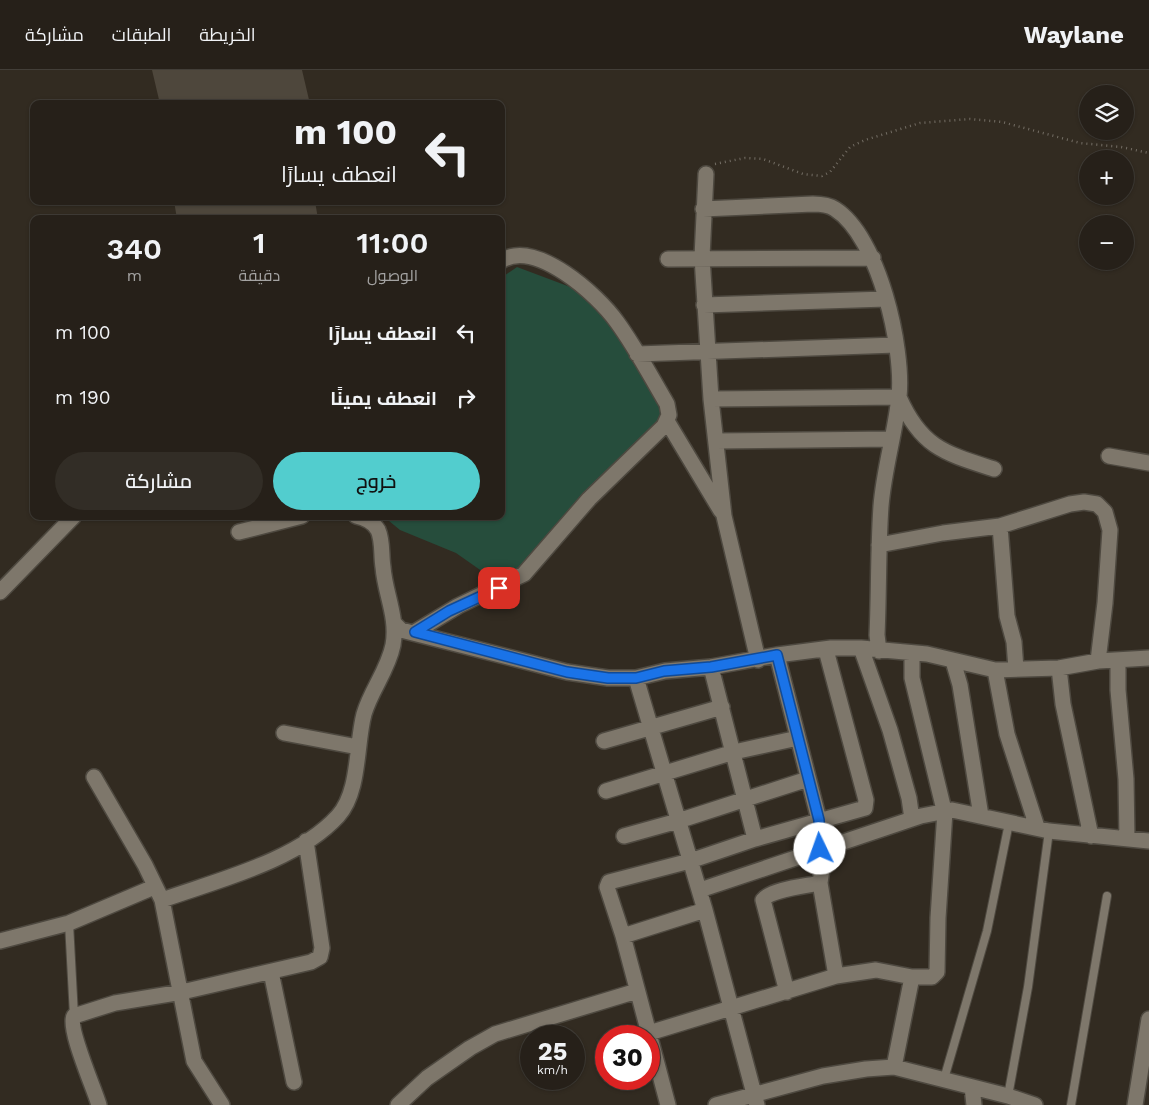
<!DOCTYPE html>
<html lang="ar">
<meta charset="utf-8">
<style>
body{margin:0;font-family:"Work Sans",Cairo,sans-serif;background:#322d26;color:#f1f3f6;direction:rtl;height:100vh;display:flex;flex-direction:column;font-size:19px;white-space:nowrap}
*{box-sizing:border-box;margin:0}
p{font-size:16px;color:#a4a3a2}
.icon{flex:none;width:28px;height:28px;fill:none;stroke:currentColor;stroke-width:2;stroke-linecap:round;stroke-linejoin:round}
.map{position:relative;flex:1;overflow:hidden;direction:ltr}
.panel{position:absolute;left:30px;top:145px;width:475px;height:305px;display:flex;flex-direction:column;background:#262019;border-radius:10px;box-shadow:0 1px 4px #0004,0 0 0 1px #423e38;direction:rtl}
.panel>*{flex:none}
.banner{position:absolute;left:30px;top:30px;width:475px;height:105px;border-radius:10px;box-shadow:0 1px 4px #0004,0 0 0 1px #423e38;direction:rtl;background:#262019;color:#f1f3f6;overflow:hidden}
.controls{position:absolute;left:1079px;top:15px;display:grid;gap:10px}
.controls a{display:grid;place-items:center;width:55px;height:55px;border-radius:50%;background:#262019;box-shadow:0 1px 4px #0004,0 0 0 1px #423e38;font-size:25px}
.speed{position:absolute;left:520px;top:955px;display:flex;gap:10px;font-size:25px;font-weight:700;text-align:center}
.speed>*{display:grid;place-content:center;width:65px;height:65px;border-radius:50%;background:#262019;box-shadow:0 1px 4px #0004,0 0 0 1px #423e38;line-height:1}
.speed small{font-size:12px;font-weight:400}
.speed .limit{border:8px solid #d22;background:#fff;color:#111}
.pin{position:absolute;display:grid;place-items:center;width:42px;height:42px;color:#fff;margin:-21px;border-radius:10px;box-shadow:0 2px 8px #0006}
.me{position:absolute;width:55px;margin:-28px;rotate:357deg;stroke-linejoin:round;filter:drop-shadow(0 0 4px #0008)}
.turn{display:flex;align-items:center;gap:18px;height:105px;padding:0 25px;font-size:22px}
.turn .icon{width:65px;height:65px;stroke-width:2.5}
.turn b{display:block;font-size:35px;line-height:42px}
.eta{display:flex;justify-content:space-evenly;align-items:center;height:85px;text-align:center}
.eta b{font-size:30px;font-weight:600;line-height:35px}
.primary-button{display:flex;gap:10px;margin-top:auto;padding:10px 25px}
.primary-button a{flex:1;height:58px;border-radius:30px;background:#52cdce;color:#111;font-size:20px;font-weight:600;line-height:58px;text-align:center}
.primary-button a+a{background:#322d26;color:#f1f3f6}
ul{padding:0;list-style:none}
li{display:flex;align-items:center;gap:15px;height:65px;padding:0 25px}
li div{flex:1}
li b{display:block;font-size:19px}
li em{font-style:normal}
header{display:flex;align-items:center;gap:30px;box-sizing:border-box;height:70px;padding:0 25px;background:#262019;border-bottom:1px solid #423e38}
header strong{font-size:24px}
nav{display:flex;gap:28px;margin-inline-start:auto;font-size:18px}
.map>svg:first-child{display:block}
.green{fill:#264d3c}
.building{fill:#4e473c}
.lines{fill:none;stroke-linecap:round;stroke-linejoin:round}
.lane-casing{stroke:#4e4940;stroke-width:10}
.street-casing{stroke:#4e4940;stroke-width:18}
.path{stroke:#746e65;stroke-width:2.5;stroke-dasharray:1 4;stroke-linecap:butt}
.lane{stroke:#7e776b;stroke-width:8}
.street{stroke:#7e776b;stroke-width:15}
.route-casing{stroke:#114b97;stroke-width:12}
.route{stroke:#1a73e8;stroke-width:9}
</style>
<header>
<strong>Waylane</strong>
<nav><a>الخريطة</a><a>الطبقات</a><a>مشاركة</a></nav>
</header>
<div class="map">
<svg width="1149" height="1035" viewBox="0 0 1149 1035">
<rect width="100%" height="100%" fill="#322b21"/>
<path class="green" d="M 517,197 L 573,218 L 607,243 L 666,345 L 661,363 L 526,509 L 503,516 L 456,483 L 400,460 L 383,446 L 501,446 L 501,208 Z"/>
<path class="building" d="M 152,0 L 302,0 L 310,34 L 160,34 Z
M 174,131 L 315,131 L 318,149 L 177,149 Z"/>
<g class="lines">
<defs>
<path id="lane" d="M 69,853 L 74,946
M 944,1009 L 987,861 L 1009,753
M 1008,1026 L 1028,917 L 1049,761
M 1071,1035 L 1107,826"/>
<path id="street" d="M 706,104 L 702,187 L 711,329 L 724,446 L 758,590
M 703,139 L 813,134 C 821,134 829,135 835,139 C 879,167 904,278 899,327 C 895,364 884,399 881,436 C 878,479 879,522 877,565 L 879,581
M 668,189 L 873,188
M 704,235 L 886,229
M 637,284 L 896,275
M 711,329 L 899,327 C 921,377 944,383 994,399
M 667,351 L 721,441
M 716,371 L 891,369
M 1109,386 L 1149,393
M 1000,456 L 1007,546 L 1014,572 L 1016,599
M 239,462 L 302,446
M 879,475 L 943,463 L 1000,456 L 1070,434 L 1084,432 L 1097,434 L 1105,442 L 1110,460 L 1105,533 L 1098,591
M 0,522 L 74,446
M 395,554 L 401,560 L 567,602 L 608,608 L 636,608 L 665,601 L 711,597 L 777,585 L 831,578 L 861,578 L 927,584 L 995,600 L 1059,598 L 1098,591 L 1149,588
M 415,562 L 458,536 L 524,504 L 589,429 L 664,356 L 669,345 L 667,334 C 651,307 636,278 617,252 C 598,225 535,168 501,191
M 861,578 L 890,660 L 909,728 L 912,749
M 912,584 L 912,608 L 944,740
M 777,585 L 819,750 L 820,779
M 953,591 L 960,615 L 981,746
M 1118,591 L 1118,620 L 1126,709 L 1127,768
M 711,597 L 755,769
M 1059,598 L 1063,634 L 1091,766
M 995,600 L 1007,664 L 1037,757
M 636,608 L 705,840 L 757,1035
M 284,663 L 358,677
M 604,671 L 722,637
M 94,707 L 145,795 L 162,830 L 194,991 L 222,1035
M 606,721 L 734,682 L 798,668
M 624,766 L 678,751 L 808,709
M 700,820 L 921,746 L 952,740 L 1049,761 L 1149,771
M 162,830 C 218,810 297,791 338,746 C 360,722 356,674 364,644 C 371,620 388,600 393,575 C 398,547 385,524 383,497 C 381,485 383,471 378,460 C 373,451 365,448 356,446
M 623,866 L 705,840
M 0,871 L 69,853 L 154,817
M 271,902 L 294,1012
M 836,906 L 876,900 L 912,907
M 787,922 L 763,830 C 771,819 807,816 820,813
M 649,963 L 836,906 L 820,813 L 825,778
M 894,997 L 912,907 L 932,907 L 937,902 L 938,848 L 945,741
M 972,1017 L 974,1035
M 99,1035 C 94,1018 67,957 74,946 L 115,933 L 182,922 L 311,892 L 320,887 L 322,878 L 306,771
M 398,1035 L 427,1008 L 470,978 L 495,964 L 637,921
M 668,1035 L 623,866 L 607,817 L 609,812 L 690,791 L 755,769 L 865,738 L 866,730 L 826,580
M 716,1035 L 823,1006 L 866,999 L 894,997 L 1008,1026 L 1035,1035
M 1135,1035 L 1149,949"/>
</defs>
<use href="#lane" class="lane-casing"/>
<use href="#street" class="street-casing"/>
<path class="path" d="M 715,94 L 745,88 L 763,89 L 803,104 L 822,106 L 830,102 L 850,77 L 865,70 L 920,53 L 970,49 L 1002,52 L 1080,73 L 1121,77 L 1149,83"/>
<use href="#lane" class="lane"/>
<use href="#street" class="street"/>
</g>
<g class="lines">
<defs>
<path id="route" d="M 499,518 L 449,541 L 415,562 L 567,602 L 608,608 L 636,608 L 664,601 L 711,597 L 777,585 L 819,750 L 820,779"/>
</defs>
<use href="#route" class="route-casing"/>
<use href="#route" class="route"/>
</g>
</svg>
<div class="controls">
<a><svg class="icon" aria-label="layers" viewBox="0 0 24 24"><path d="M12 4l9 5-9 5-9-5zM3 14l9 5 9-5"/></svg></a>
<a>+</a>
<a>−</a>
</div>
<div class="speed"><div>25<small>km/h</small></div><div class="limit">30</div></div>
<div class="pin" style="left:499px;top:518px;background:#d93025"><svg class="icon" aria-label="arrive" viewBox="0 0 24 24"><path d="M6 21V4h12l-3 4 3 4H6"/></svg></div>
<svg class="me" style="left:820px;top:779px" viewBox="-20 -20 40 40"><circle r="19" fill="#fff"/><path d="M0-13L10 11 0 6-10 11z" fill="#1a73e8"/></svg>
<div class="banner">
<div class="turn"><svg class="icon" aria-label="left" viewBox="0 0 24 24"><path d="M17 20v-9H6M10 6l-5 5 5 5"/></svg><div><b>100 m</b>انعطف يسارًا</div></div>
</div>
<section class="panel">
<div class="eta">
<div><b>11:00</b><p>الوصول</p></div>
<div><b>1</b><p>دقيقة</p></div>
<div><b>340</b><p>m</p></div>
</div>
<ul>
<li><svg class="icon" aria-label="left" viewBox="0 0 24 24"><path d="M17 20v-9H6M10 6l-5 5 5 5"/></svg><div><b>انعطف يسارًا</b></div><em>100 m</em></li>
<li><svg class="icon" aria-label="right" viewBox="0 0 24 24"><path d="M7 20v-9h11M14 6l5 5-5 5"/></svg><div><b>انعطف يمينًا</b></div><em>190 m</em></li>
</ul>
<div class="primary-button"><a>خروج</a><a>مشاركة</a></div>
</section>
</div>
